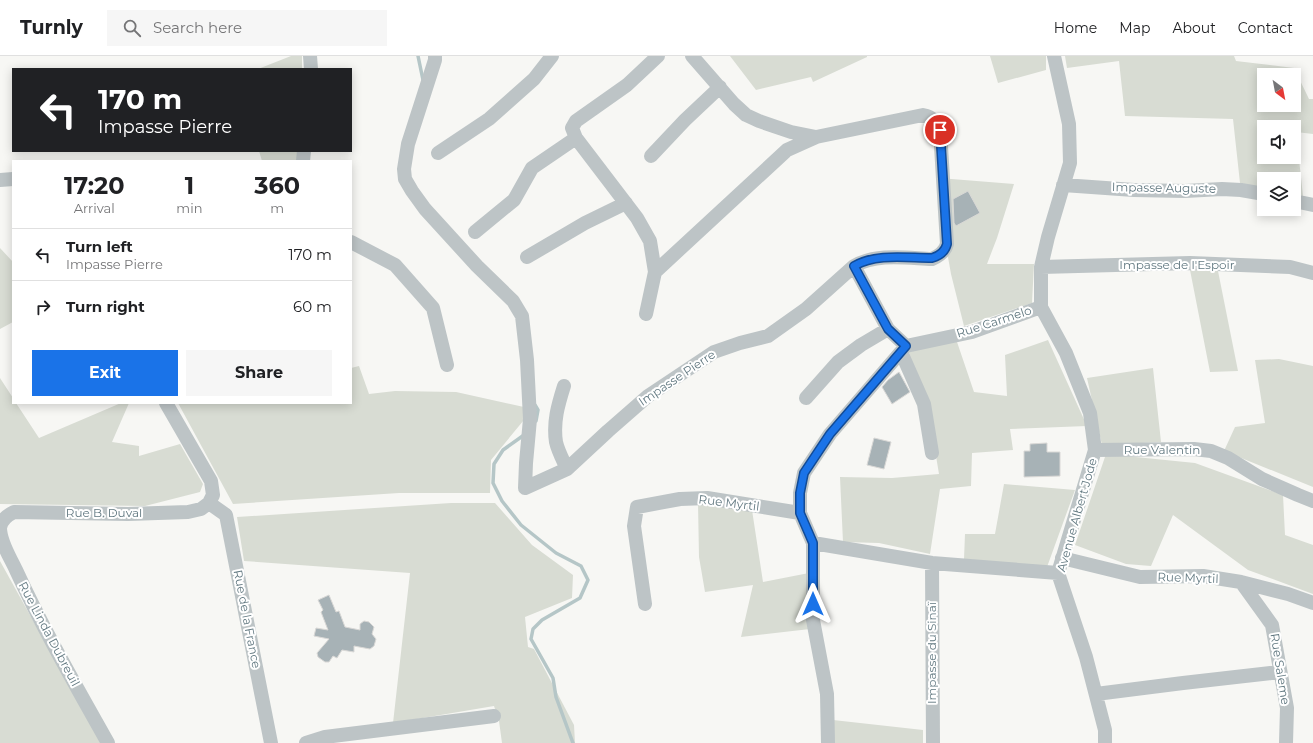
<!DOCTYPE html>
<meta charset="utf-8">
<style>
body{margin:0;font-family:Montserrat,sans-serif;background:#f6f6f6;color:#202124;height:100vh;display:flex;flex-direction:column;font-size:15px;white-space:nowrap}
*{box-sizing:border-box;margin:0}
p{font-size:13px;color:#757577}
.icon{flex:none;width:22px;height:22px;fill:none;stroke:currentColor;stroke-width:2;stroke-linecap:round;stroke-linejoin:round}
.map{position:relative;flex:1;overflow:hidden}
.panel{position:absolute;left:12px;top:104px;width:340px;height:244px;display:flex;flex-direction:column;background:#fff;border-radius:0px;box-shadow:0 2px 10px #0003}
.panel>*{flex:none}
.hud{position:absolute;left:12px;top:12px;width:340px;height:84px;border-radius:0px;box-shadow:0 2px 10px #0003;background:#202124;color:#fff;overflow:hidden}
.needle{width:26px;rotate:148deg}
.buttons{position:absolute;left:1257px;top:12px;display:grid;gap:8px}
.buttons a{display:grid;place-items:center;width:44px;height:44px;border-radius:0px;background:#fff;box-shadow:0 2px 10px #0003;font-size:20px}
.pin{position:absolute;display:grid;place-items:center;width:34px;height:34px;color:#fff;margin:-17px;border:2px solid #fff;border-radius:50%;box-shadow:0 1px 4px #0007}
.me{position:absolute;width:44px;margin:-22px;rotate:0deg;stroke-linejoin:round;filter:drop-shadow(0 0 3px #0008)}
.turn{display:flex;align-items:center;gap:14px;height:84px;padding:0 20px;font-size:18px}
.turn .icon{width:52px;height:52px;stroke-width:2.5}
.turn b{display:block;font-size:28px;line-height:34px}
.eta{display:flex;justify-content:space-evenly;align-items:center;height:68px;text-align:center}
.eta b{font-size:24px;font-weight:700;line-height:28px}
.primary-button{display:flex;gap:8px;margin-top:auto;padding:8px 20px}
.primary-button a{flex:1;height:46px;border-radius:0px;background:#1a73e8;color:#fff;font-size:16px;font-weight:700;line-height:46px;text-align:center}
.primary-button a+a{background:#f6f6f6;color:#202124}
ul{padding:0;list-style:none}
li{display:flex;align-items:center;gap:12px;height:52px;padding:0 20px;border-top:1px solid #e0e0e0}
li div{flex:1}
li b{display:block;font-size:15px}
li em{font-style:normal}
header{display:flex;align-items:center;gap:24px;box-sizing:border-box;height:56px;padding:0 20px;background:#fff;border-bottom:1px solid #e0e0e0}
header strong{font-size:19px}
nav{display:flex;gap:22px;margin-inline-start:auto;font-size:14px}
.search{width:280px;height:36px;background:#f6f6f6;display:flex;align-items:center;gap:10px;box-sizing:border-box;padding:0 14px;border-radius:0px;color:#757577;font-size:15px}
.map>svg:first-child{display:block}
.green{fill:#d8dcd3;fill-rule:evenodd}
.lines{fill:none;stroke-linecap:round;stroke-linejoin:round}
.stream{stroke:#b5c6c7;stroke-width:3.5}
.building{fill:#a7b2b6;stroke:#d9d8d6}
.minor{stroke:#bdc4c6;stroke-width:14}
.route-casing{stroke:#114b97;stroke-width:10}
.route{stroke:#1a73e8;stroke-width:7}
.labels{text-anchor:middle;stroke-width:4;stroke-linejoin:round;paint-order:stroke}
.street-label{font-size:12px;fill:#617880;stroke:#fff}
</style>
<header>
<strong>Turnly</strong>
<div class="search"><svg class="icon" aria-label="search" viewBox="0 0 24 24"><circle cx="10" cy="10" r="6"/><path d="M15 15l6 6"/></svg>Search here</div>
<nav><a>Home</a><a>Map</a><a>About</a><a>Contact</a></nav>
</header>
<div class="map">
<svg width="1313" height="687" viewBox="0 0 1313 687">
<rect width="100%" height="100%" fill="#f7f7f4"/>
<path class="green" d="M 291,0 L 302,0 L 302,13 L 258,13 Z
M 730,0 L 867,0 L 867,1 L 813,26 L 811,21 L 756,34 Z
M 990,0 L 1046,0 L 1046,14 L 998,27 Z
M 1065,0 L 1234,0 L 1236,5 L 1294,12 L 1309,43 L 1313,43 L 1313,78 L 1296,76 L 1303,140 L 1294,138 L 1294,123 L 1264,123 L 1264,132 L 1240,127 L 1233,63 L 1125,60 L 1119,5 L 1067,12 ZM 1264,19 L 1294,19 L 1294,49 L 1264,49 ZM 1264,71 L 1294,71 L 1294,101 L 1264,101 Z
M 259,95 L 299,95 L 299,105 L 262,105 Z
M 939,122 L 1014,128 L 997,182 L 987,208 L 1034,208 L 1032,247 L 964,270 L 951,218 L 940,156 Z
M 0,192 L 13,206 L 13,266 L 0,273 Z
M 1190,214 L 1218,215 L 1238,315 L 1210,316 Z
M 956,283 L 974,336 L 1007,340 L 1005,299 L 1048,284 L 1087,370 L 1010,373 L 1013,394 L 972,397 L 971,430 L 940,433 L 930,498 L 879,487 L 843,486 L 840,421 L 892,422 L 939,418 L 927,346 L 906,294 Z
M 1279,303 L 1313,310 L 1313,431 L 1224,395 L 1235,371 L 1265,367 L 1255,304 Z
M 359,310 L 369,338 L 395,335 L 456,336 L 533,353 L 491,404 L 490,437 L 399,437 L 233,448 L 178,347 L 351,347 L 351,312 Z
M 1153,312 L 1161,386 L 1102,389 L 1087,322 Z
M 0,322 L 13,342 L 13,347 L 16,347 L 39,382 L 121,347 L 129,347 L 112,386 L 139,390 L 139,400 L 180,388 L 203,428 L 200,436 L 145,450 L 0,448 Z
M 1106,398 L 1195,407 L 1283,439 L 1285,479 L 1313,489 L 1313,538 L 1248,514 L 1173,459 L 1151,510 L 1126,508 L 1075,489 Z
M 1004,428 L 1075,434 L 1047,511 L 964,503 L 965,478 L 995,478 Z
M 451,447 L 495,447 L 532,489 L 573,519 L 572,542 L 525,561 L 528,591 L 534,593 L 574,669 L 575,687 L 502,687 L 499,665 L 494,650 L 393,667 L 410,517 L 244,505 L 237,461 Z
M 698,447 L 752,454 L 763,526 L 809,517 L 810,573 L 741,581 L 753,529 L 705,536 L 699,501 Z
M 0,505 L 101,687 L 0,687 Z
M 833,664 L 923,674 L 923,687 L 833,687 Z"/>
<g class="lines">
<path class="stream" d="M 418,0 L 423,24
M 535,349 L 538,354 L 536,365
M 524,379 L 503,394 L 494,408 L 493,427 L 502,445 L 521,469 L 556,497 L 581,510 L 588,524 L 580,542 L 542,564 L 533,573 L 531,583 L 553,622 L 556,641 L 573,687"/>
</g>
<path class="building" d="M 968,135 L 980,157 L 956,170 L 954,167 L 953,143 Z
M 899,316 L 910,336 L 892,348 L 882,331 L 888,324 Z
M 874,382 L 891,386 L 884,413 L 867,409 Z
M 1047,387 L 1047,396 L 1060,396 L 1060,420 L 1024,421 L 1024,395 L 1030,395 L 1030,388 Z
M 329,539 L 336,556 L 339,555 L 345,571 L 360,574 L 360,568 L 364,565 L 369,566 L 374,571 L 372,578 L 376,583 L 374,590 L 370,593 L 354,590 L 354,596 L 342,594 L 337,602 L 333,600 L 329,606 L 325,606 L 318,601 L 317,597 L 329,583 L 314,580 L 316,572 L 328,574 L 321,556 L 323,554 L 318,544 Z"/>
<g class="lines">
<path class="minor" d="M 310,0 L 311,13
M 435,0 L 435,4 L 408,88 L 404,113 L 405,123 L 412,135 L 425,153 L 477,210 L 513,245 L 522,260 L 527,304 L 530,363 L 526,407 L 525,432 L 567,413 L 608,375 L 648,340 L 714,296 L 740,287 L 768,280 L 806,253 L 854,210 L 888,273 L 906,290
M 692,0 L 734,48 L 746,59 L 759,65 L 791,76 L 816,81 L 923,59 C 933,61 936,65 940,74 L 947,188 C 945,196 939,200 932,203 C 906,202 877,197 854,210
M 1054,0 L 1069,68 L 1070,107 L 1048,181 L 1041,211 L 1041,251 L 1066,297 L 1090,357 L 1095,394 L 1058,517 L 1086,601 L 1105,674 L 1105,687
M 576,82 L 572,72 L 576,65 L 627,29 L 658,0
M 438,97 L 489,63 L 534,23 L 552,0
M 651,100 L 685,64 L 720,31
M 303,105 L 304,95
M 0,124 L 13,123
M 1063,129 L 1134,134 L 1185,135 L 1222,133 L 1241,134 L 1264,138
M 1294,145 L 1313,149
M 475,176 L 514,144 L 532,112 L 576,82 L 637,162 L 650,185 L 655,216
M 351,186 L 395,209 L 433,252 L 447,309
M 527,201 L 585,167 L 626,147
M 1041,211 L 1190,207 L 1290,211 L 1313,217
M 646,258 L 655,216 L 787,94 L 816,81
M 901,296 L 924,348 L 932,397
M 564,330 C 558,349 553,366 556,386 C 558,395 563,404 567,413
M 806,342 L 838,306 L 861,289 L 888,273
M 1095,394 L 1194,393 L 1211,395 L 1228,402 L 1262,423 L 1298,439 L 1313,445
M 209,447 L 226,459 L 271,687
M 813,487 L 932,507 L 1058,517
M 1062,502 L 1140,521 L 1203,520 L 1241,526 L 1288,538 L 1313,547
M 932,507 L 933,687
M 1241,526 L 1272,569 L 1287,652 L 1286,687
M 645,548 L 634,470 L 637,451 L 680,443 L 707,442 L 800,457
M 1096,638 L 1183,627 L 1280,616
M 108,687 C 76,630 43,573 16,514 C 10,501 0,486 0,472 C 1,464 8,459 14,456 L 128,458 L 188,456 L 201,453 L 209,447 L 213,439 L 211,425 L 166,347
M 306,687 L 325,681 L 494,660
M 828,687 L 827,638 L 813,564 L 813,487 L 800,457 L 800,437 L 804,417 L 830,378 L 906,290 L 972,276 L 1041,251"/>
</g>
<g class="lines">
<defs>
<path id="route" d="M 813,548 L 813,487 L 800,457 L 800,437 L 804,417 L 830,378 L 906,290 L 888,273 L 854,210 C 877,197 906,202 932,202 C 939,200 945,196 947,188 L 940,74"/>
</defs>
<use href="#route" class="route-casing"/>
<use href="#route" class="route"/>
</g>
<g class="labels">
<g class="street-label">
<text transform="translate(1164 132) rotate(1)" y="4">Impasse Auguste</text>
<text x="1177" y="213">Impasse de l'Espoir</text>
<text transform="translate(994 266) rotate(-18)" y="4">Rue Carmelo</text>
<text transform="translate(677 322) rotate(-34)" y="4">Impasse Pierre</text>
<text x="1162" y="398">Rue Valentin</text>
<text transform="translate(729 447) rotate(7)" y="4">Rue Myrtil</text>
<text x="104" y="461">Rue B. Duval</text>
<text transform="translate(1077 459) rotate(-74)" y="4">Avenue Albert Jode</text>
<text transform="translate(1188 522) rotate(2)" y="4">Rue Myrtil</text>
<text transform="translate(247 563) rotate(79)" y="4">Rue de la France</text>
<text transform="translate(49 578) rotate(62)" y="4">Rue Linda Dubreuil</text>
<text transform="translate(932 597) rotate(-90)" y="4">Impasse du Sinaï</text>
<text transform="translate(1280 613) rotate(81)" y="4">Rue Saleme</text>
</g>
</g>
</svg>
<div class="buttons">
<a><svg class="needle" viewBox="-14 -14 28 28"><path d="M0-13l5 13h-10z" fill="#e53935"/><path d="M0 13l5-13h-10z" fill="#757577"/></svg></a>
<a><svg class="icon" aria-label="sound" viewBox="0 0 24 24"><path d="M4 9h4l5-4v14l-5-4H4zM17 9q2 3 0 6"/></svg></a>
<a><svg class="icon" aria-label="layers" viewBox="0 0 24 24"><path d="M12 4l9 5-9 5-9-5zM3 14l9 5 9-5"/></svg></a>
</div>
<div class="pin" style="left:940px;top:74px;background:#d93025"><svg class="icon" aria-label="arrive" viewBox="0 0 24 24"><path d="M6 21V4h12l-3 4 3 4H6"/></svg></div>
<svg class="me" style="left:813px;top:548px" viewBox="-20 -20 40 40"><path d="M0-17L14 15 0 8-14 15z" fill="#1a73e8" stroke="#fff" stroke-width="4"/></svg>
<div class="hud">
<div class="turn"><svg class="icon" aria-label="left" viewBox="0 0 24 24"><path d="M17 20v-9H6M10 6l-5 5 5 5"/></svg><div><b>170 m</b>Impasse Pierre</div></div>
</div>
<section class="panel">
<div class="eta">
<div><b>17:20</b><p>Arrival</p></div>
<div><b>1</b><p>min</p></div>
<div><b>360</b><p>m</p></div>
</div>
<ul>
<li><svg class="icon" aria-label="left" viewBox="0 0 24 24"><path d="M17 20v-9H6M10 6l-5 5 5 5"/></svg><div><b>Turn left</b><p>Impasse Pierre</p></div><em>170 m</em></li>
<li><svg class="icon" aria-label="right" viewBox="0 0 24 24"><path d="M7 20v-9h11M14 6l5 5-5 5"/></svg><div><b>Turn right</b></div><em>60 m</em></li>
</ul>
<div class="primary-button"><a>Exit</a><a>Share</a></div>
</section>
</div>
